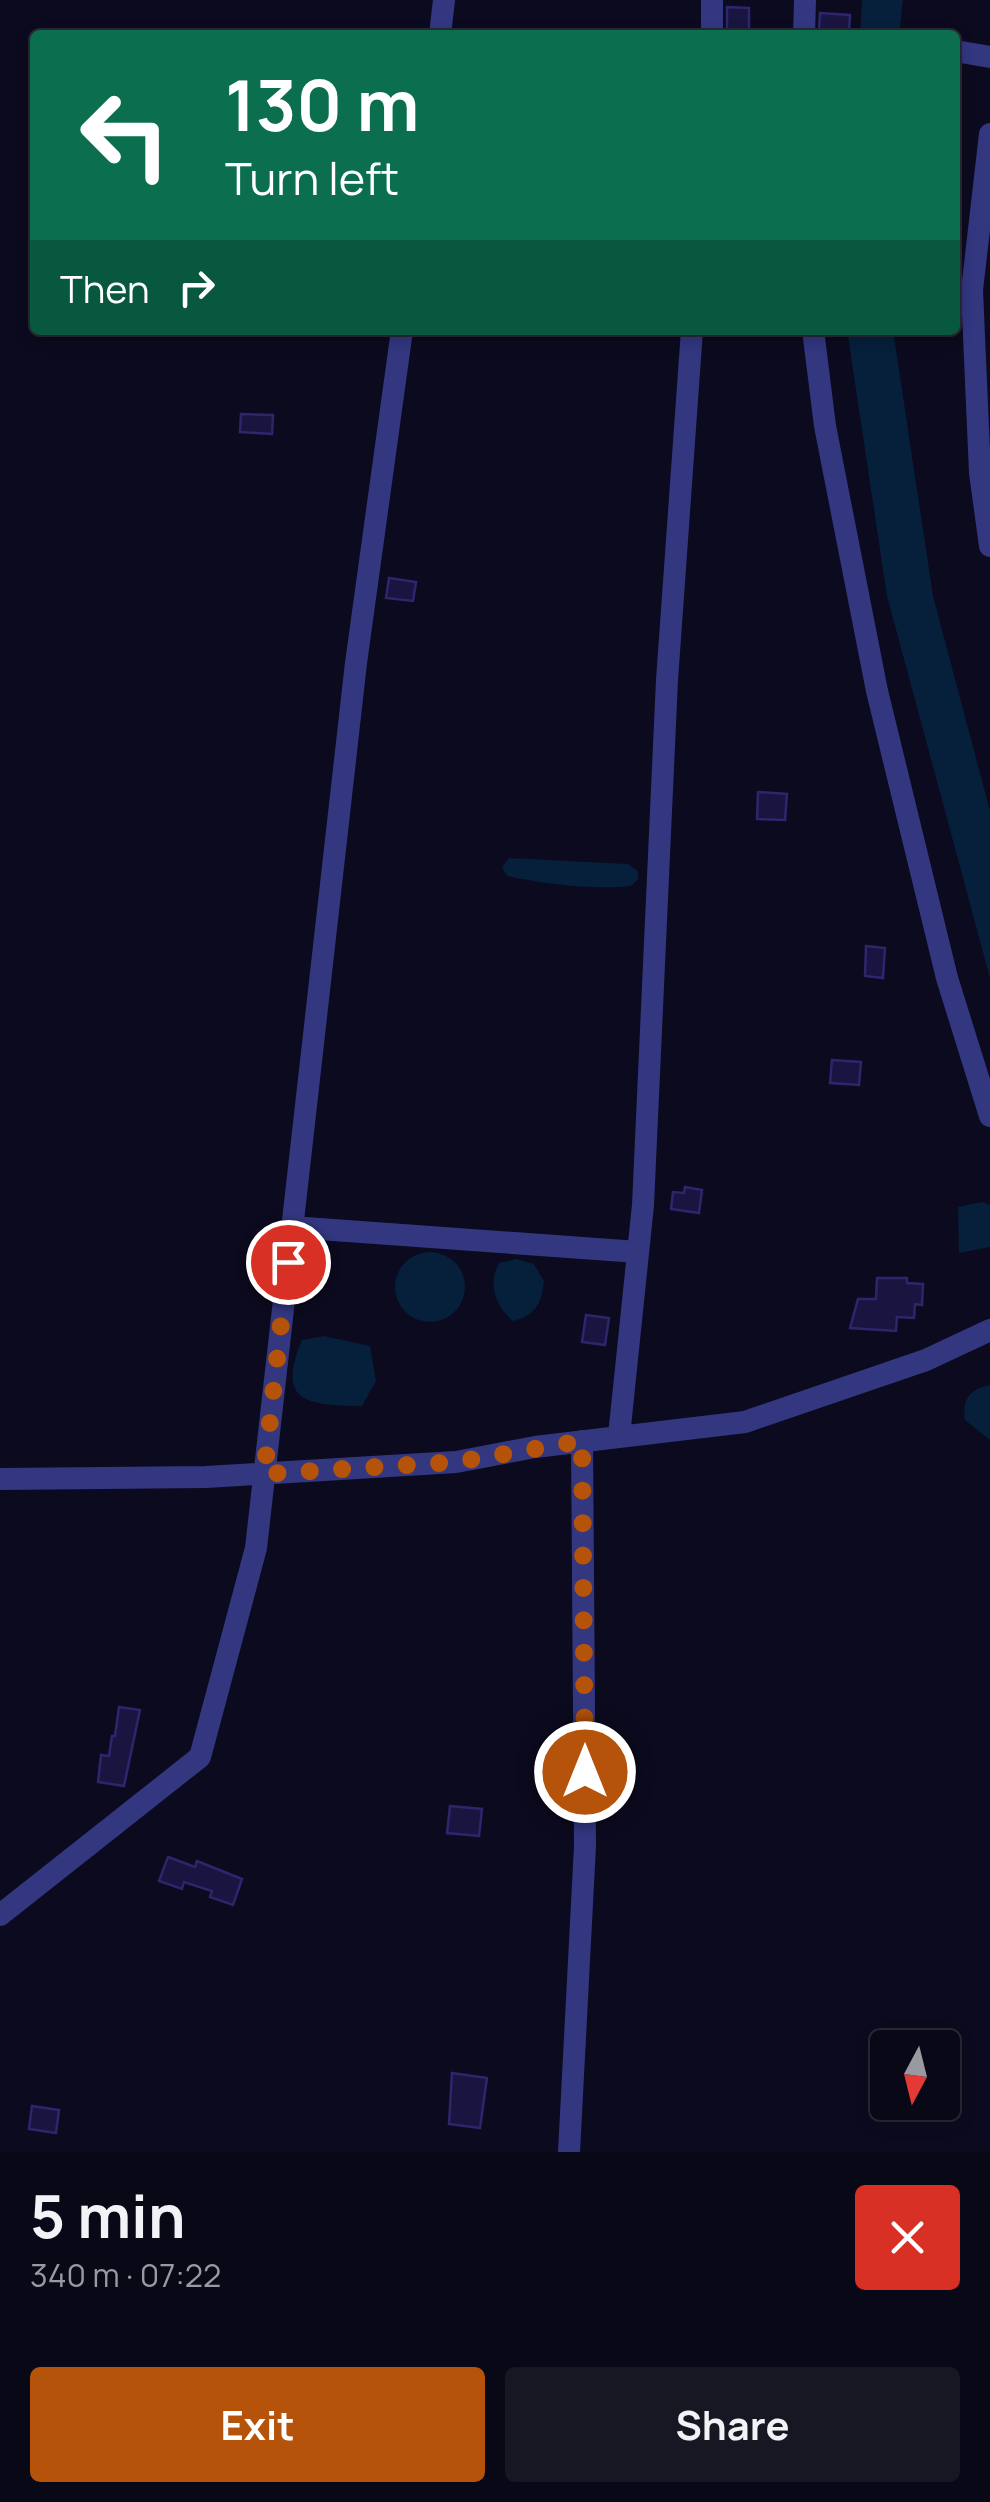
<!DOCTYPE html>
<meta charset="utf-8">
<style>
body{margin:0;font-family:Manrope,sans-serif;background:#171623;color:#f1f3f6;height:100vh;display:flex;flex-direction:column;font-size:38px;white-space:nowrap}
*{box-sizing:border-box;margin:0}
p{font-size:32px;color:#999aa1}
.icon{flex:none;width:55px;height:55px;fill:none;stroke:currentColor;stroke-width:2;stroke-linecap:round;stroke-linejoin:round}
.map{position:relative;height:2152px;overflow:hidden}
.details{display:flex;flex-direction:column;background:#090816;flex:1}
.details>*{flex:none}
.banner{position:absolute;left:30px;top:30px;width:930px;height:305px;border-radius:10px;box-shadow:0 5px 15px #0003,0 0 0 2px #292935;background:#0b6e4f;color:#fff;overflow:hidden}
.needle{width:65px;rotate:187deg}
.tools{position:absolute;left:870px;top:2030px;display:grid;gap:20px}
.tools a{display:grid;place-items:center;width:90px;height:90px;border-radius:10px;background:#090816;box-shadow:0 5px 15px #0003,0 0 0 2px #292935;font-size:50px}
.pin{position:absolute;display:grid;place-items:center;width:85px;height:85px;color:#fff;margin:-42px;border:5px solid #fff;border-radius:50%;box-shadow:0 2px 10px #0007}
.me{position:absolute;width:110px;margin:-55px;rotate:0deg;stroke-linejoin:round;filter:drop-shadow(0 0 8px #0008)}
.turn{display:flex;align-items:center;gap:35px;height:210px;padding:0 30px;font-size:45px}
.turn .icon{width:130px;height:130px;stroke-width:2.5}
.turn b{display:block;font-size:70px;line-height:85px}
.then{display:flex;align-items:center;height:95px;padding:0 30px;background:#0003;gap:20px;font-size:38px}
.round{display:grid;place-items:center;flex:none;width:105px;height:105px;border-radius:10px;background:#171623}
.overview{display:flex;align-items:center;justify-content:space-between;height:170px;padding:0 30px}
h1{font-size:60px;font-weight:700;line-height:75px}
.primary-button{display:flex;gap:20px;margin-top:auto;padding:20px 30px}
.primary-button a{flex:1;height:115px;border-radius:10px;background:#b45309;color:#fff;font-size:40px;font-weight:700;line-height:115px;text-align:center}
.primary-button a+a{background:#171623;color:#f1f3f6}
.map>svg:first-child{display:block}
.water{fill:#061f3b}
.building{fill:#191540;stroke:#2c266d;stroke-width:2.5}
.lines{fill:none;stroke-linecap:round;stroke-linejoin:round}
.minor{stroke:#323780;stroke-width:22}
.route{stroke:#b45309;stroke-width:18;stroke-dasharray:0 32.4}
</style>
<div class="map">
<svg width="990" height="2152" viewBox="0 0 990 2152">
<rect width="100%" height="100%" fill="#0c0a1e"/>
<path class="water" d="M 862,0 L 903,0 L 899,35 L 860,35 Z
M 847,330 L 893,330 L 933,596 L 990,811 L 990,978 L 887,596 Z
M 509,858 L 628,864 L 638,871 L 638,879 L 631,886 C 592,890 546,884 507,876 L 502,867 Z
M 982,1202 L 990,1205 L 990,1247 L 959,1253 L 958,1207 Z
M395 1287a35 35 0 1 1 70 0a35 35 0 1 1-70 0Z
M 517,1259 L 534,1264 L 544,1281 C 542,1303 535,1316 513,1321 C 496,1306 487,1285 499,1263 Z
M 324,1336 L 370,1346 L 376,1381 L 362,1406 C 309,1405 275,1404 302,1340 Z
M 990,1385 L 990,1440 L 965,1420 C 962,1400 969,1389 990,1385 Z"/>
<path class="building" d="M 727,7 L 749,8 L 749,35 L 727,35 Z
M 820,13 L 850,15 L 849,34 L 819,32 Z
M 241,414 L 273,415 L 272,434 L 240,432 Z
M 389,578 L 416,582 L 413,601 L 386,598 Z
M 758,792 L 787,794 L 785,820 L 757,819 Z
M 866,946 L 885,948 L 883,978 L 865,976 Z
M 832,1060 L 861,1062 L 859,1085 L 830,1083 Z
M 685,1187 L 702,1190 L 699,1213 L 671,1209 L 673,1192 L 684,1193 Z
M 877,1278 L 907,1278 L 907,1283 L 923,1284 L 922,1305 L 915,1304 L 914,1318 L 897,1317 L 896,1331 L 850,1328 L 858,1299 L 876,1299 Z
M 586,1315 L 609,1318 L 605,1345 L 582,1342 Z
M 119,1707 L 140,1710 L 124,1786 L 98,1782 L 101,1755 L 109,1756 L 112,1736 L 115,1736 Z
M 450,1806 L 482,1809 L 479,1836 L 447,1833 Z
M 168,1857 L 195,1867 L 197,1861 L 242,1879 L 233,1905 L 210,1897 L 212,1891 L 184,1882 L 182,1889 L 159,1881 Z
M 452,2073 L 487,2078 L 480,2128 L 449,2124 Z
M 32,2106 L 59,2110 L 56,2133 L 29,2129 Z"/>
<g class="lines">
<path class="minor" d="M 440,35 L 444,0
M 712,35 L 712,0
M 804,35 L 805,0
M 955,51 L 990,57
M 990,134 L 972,290 L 980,473 L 990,546
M 813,330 L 825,426 L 877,691 L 947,978 L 990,1116
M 292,1227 L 638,1252
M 619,1436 L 643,1205 L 667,680 L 692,330
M 0,1479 L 206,1477 L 456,1462 L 535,1447 L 745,1422 L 926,1360 L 990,1330
M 0,1915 L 200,1757 L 256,1548 L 356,663 L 402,330
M 569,2152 L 585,1846 L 582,1441"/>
</g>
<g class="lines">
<path class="route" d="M 288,1262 L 264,1474 L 456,1462 L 582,1441 L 585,1772"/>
</g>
</svg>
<div class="tools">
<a><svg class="needle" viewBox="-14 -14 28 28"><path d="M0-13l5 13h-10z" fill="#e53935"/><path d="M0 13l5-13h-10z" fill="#999aa1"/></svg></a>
</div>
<div class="pin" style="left:288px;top:1262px;background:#d93025"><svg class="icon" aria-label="arrive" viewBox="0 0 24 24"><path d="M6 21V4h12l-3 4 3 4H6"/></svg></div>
<svg class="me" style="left:585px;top:1772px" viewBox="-20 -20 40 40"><circle r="17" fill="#b45309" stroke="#fff" stroke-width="3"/><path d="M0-11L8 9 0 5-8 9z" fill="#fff"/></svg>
<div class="banner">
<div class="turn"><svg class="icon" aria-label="left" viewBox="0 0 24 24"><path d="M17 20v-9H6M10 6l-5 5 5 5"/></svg><div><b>130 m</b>Turn left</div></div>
<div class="then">Then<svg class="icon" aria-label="right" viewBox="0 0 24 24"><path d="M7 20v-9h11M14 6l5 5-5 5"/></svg></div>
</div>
</div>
<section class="details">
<div class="overview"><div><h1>5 min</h1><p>340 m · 07:22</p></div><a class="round" style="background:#d93025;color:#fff"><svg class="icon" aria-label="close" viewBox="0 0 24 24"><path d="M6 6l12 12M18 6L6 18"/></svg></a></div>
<div class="primary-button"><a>Exit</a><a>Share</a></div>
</section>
